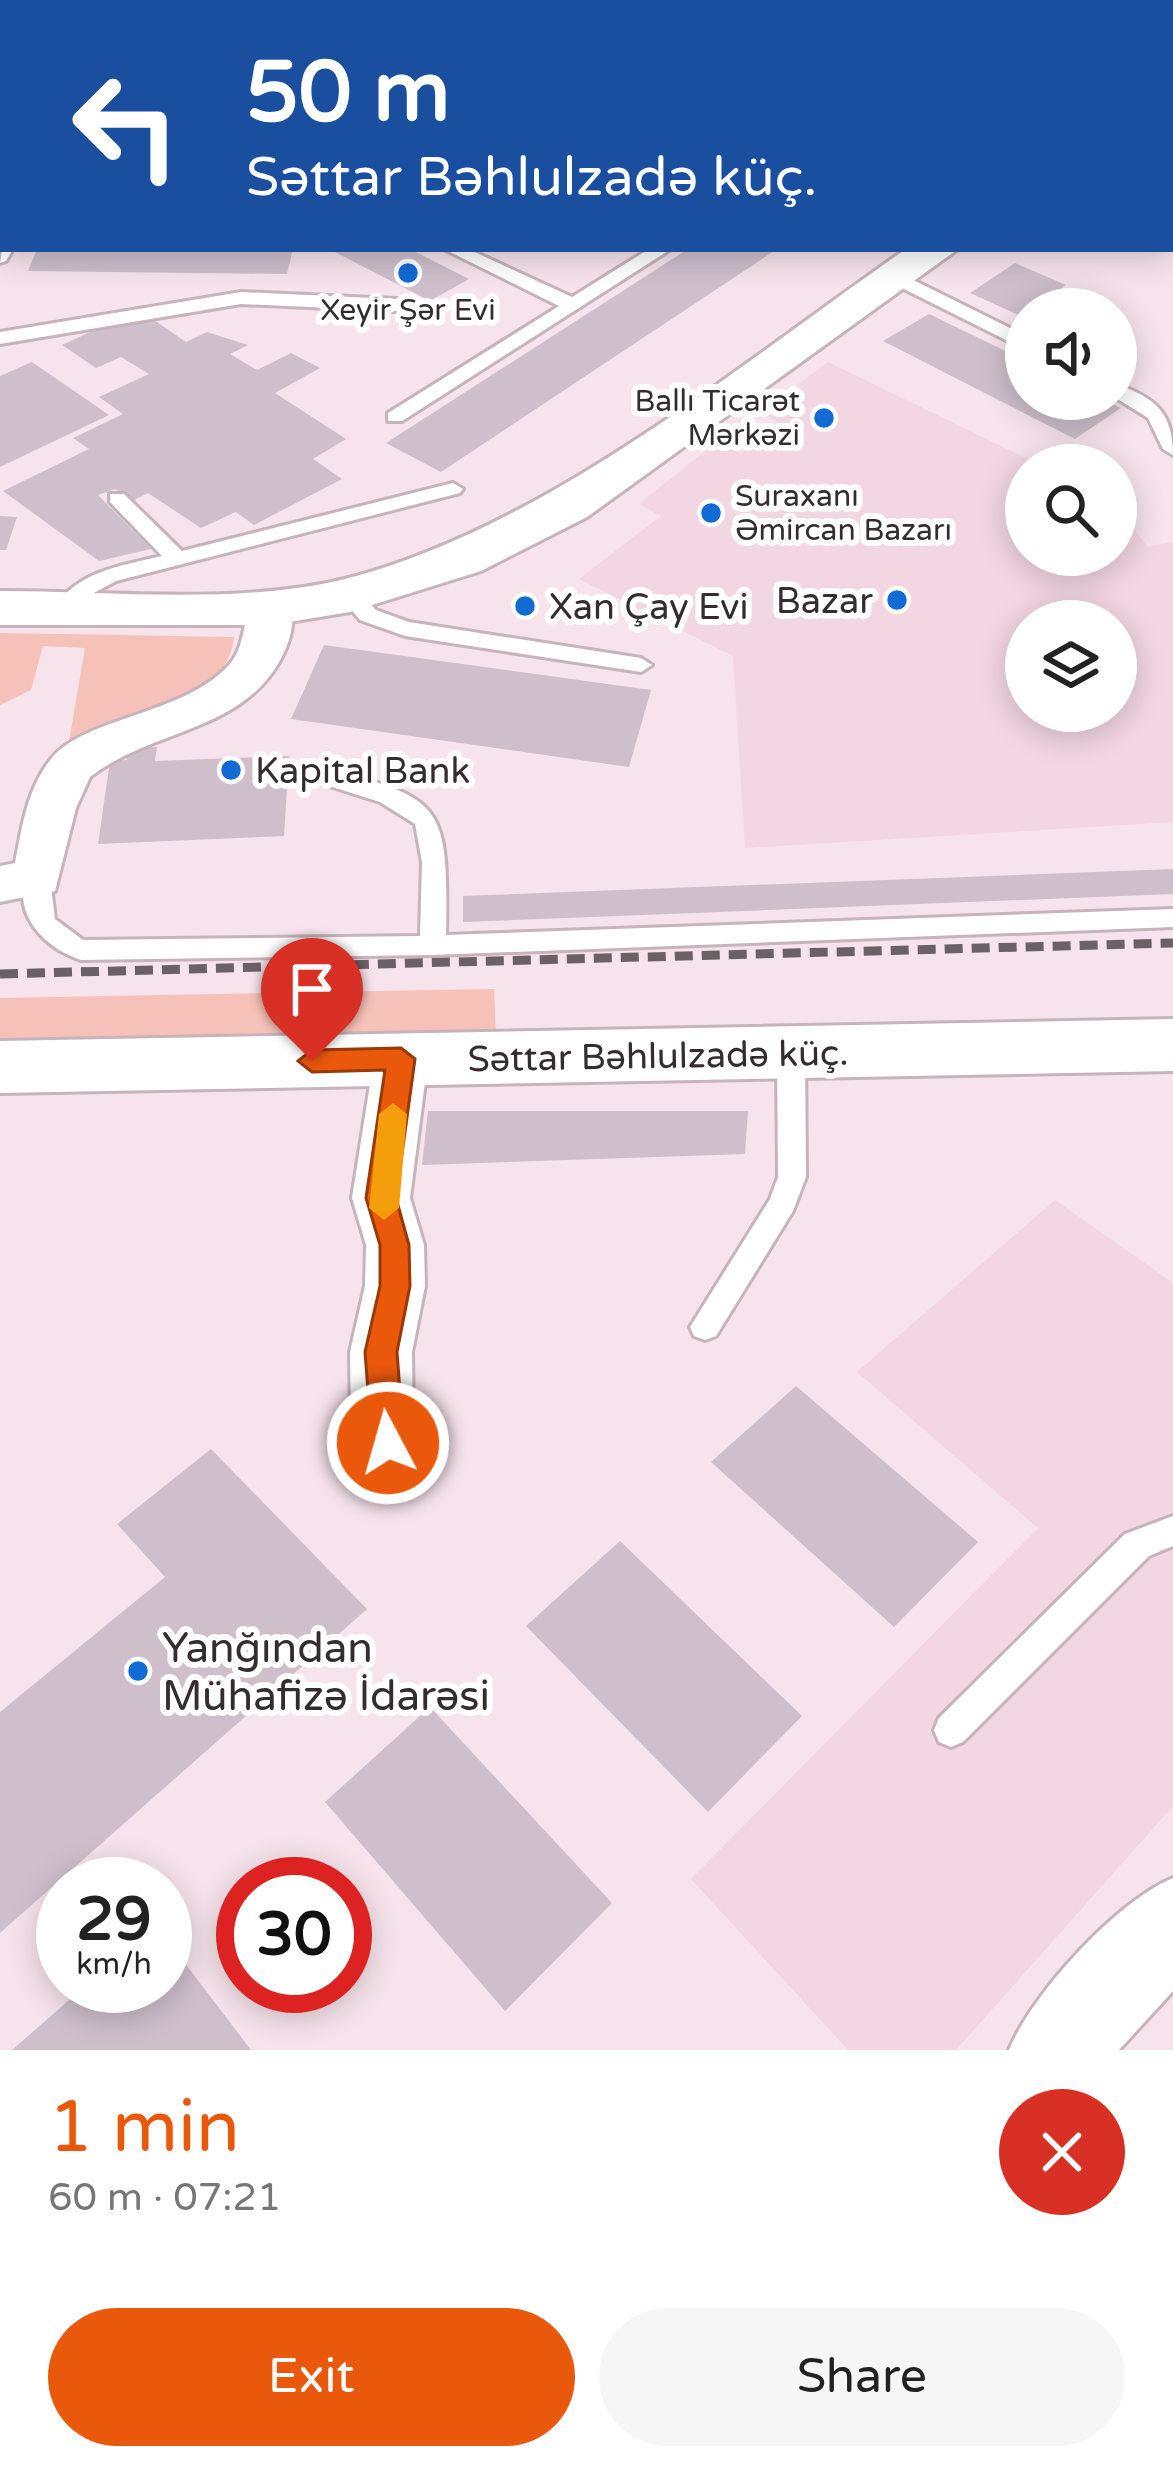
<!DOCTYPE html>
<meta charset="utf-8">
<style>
body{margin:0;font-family:"Varela Round",sans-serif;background:#f6f6f6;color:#222;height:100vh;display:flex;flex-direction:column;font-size:45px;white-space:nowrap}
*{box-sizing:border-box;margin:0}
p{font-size:39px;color:#767676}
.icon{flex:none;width:66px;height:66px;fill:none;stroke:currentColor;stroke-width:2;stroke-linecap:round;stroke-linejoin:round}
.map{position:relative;height:2050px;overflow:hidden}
.details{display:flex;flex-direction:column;background:#fff;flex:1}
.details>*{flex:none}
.hud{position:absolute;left:0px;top:0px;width:1173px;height:252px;box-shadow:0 6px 30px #0003;background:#1a4fa0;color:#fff;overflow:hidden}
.buttons{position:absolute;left:1005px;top:288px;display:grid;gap:24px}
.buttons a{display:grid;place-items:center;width:132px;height:132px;border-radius:50%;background:#fff;box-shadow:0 6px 30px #0003;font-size:60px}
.speed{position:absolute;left:36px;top:1857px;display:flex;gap:24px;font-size:60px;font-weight:700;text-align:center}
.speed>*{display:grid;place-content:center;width:156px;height:156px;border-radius:50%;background:#fff;box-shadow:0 6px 30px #0003;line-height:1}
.speed small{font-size:30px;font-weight:400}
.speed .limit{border:18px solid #d22;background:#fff;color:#111}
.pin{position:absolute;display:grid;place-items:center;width:102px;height:102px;color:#fff;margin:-123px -51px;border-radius:50% 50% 50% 0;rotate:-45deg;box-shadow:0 0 12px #0007}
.pin .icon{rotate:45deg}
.me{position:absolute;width:132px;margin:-66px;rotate:354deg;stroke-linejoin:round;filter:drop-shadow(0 0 9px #0008)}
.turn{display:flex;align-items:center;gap:42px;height:252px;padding:0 48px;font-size:54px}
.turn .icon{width:156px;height:156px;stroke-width:2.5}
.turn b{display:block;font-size:84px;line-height:102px}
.round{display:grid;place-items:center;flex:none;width:126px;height:126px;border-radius:63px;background:#f6f6f6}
.summary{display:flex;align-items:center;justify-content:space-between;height:204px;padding:0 48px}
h1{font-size:72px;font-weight:600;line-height:90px;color:#ea580c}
.cta{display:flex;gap:24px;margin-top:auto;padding:24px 48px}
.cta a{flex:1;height:138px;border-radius:72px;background:#ea580c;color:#fff;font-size:48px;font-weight:600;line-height:138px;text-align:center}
.cta a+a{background:#f6f6f6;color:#222}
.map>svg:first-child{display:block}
.built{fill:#f2d6e1;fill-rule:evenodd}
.green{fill:#f6c1b8}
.building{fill:#cebfcb}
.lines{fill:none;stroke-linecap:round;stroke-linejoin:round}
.service-casing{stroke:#c7b4bb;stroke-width:6}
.minor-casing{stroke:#c7b4bb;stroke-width:6}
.tertiary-casing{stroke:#c7b4bb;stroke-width:6}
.secondary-casing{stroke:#c7b4bb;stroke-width:6}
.service{fill:#fff;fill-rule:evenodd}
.minor{fill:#fff;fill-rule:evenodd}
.tertiary{fill:#fff;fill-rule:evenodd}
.secondary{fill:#fff;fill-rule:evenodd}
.rail{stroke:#6b6064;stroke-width:9;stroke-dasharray:18 9;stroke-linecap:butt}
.route{fill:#ea580c;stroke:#983908;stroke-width:3}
.slow{fill:#f59e0b}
.poi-dot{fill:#126ad4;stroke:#fff;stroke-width:4.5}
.labels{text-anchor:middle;stroke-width:12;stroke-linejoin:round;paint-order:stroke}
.far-poi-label{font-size:30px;fill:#342c2f;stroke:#fff}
.poi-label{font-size:36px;fill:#342c2f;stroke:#fff;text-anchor:start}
.street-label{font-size:36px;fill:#342c2f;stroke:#fff}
.near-poi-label{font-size:42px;fill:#342c2f;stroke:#fff;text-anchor:start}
</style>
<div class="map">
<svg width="1173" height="2050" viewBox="0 0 1173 2050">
<rect width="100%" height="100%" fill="#f7e3eb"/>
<path class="built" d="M 828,362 L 1040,465 L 1026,465 L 1026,555 L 1116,555 L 1116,506 L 1148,547 L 1173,542 L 1173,822 L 745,848 L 733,656 L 579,579 L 661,516 L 639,504 L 714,444 L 742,453 L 781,425 L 761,412 ZM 1026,621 L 1116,621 L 1116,711 L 1026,711 Z
M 1055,1200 L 1173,1283 L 1173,1806 L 956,2050 L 848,2050 L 691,1879 L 1038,1528 L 857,1372 Z"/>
<path class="green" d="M 0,633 L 234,637 C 228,704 122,726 69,742 L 85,648 L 43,646 L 31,690 L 0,705 Z
M 494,989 L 496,1034 L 0,1043 L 0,998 Z"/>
<path class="building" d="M 37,249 L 293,249 L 287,274 L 28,271 Z
M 329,249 L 410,249 L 469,279 L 430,301 Z
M 688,249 L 777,249 L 441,472 L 386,443 Z
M 1015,263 L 1066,285 L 1021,316 L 970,293 Z
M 929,314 L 1026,361 L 1026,399 L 1103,399 L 1121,408 L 1075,439 L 883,341 Z
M 154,320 L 186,342 L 207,332 L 248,345 L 230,354 L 257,370 L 291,353 L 320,368 L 275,393 L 346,439 L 313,459 L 342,479 L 254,525 L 236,512 L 201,528 L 148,493 L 134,500 L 115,489 L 98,495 L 151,549 L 99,561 L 3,491 L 89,449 L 73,438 L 123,414 L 99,397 L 149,374 L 121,357 L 96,368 L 62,345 L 101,327 Z
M 32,362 L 109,415 L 0,467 L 0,376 Z
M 0,516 L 17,517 L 6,550 L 0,550 Z
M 324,645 L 651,690 L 629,767 L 291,719 Z
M 157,747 L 155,761 L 289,756 L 284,836 L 98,844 L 110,761 L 127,760 L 128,748 Z
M 1173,869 L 1173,894 L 463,922 L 463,896 Z
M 428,1111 L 748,1111 L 745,1154 L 422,1165 Z
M 796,1386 L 978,1542 L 894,1627 L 711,1462 Z
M 211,1449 L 367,1609 L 0,1933 L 0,1712 L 165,1577 L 117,1524 Z
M 620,1541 L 802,1716 L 708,1812 L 526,1626 Z
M 430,1707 L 612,1903 L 505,2011 L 325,1802 Z
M 165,1937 L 251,2050 L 12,2050 L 85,1986 L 165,1986 Z"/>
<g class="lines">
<defs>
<path id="service" d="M 437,0 L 473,0 L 475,3 L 439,3 Z
M 874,0 L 909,0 L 911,3 L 876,3 Z
M 0,53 L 3,53 L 3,63 L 0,63 Z
M 1170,90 L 1173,91 L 1173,101 L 1170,100 Z
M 1173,114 L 1173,131 L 1170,132 L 1170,115 Z
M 0,129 L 3,129 L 3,139 L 0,139 Z
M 0,178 L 3,178 L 3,188 L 0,188 Z
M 3,244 L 3,249 L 13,249 L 6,261 L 0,263 Z
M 444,249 L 468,249 L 572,297 L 649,249 L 671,249 L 402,421 L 388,421 L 388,413 L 559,306 Z
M 897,272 L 1026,336 L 1026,350 L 890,282 L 888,278 Z
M 241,292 L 417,300 L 426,306 L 417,312 L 241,304 L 0,344 L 0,332 Z
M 1116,384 C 1156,398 1173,413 1173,455 L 1163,449 L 1148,418 L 1116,398 Z
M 453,483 L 463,489 L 460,493 L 116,581 L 81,600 L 72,615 L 64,617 L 53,610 C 76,571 121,566 162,556 L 110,502 L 110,494 L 124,494 L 182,551 Z
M 350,588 L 358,590 L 376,610 L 409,622 L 641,658 L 652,665 L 641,672 L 405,636 L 360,620 L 339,595 Z
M 310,763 C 441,800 449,795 446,935 L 1173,909 L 1173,927 L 433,955 L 81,960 C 44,948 10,913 28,872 L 37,869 L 50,878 L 55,919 L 83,940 L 420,936 L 422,862 L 415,824 L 380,802 L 301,777 L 298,771 Z
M 791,1041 L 801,1045 L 805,1052 L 806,1177 L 793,1211 L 716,1336 L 705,1340 L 694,1336 L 690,1327 L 770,1199 L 778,1177 L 777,1052 L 781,1045 Z
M 1173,1516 L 1173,1546 L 1149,1556 L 963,1742 L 951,1747 L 939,1742 L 934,1730 L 939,1718 L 1125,1534 Z"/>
<path id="minor" d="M 130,0 L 178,0 L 181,3 L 132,3 Z
M 271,594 L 287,598 C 295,611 293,628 288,643 C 254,733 155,726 90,777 L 76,808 L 55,891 L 0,902 L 0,866 L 15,863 C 22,827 27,789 51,759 C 84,717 184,715 229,665 C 247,645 241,619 255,598 Z
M 401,1038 L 420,1044 L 428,1059 L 410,1198 L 424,1245 L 425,1286 L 412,1352 L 413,1419 L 425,1467 L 416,1488 L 393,1496 L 370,1488 L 351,1419 L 350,1352 L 365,1286 L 366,1245 L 352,1198 L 374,1059 L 382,1044 Z"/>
<path id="tertiary" d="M 1036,0 L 1074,0 L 1074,3 L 1036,3 Z
M 906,249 L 958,249 L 587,517 L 481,571 L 350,612 L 271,625 L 0,625 L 0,591 C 109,591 240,605 345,579 C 547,527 736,367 906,249 Z"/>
<path id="secondary" d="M 1173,1019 L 1173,1071 L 0,1093 L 0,1041 Z
M 1173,1878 L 1173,1991 L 1119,2050 L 1009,2050 C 1032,1994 1117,1901 1173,1878 Z"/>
</defs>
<use href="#service" class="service-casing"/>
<use href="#minor" class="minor-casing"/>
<use href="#tertiary" class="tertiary-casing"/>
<use href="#secondary" class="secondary-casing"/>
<use href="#service" class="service"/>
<use href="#minor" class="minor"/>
<use href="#tertiary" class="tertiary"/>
<use href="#secondary" class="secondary"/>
<path class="rail" d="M 0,974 L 1173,943"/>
</g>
<path class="route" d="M 401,1048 L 415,1059 L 396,1198 L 409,1245 L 410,1286 L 397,1352 L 404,1443 L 399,1453 L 388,1457 L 376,1453 L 372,1443 L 365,1352 L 380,1286 L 380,1245 L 366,1198 L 385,1070 L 312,1072 L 298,1061 L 312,1050 Z"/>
<path class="slow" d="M 393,1103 L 407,1114 L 399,1208 L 384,1220 L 369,1208 L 379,1114 Z"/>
<g class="poi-dot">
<circle cx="408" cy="273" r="12"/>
<circle cx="824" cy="418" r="12"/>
<circle cx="711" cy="513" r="12"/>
<circle cx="897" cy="600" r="12"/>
<circle cx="525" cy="606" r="12"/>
<circle cx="231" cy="770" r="12"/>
<circle cx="138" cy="1671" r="12"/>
</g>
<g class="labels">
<g class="far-poi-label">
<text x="408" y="320">Xeyir Şər Evi</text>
<text x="800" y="411" text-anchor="end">Ballı Ticarət<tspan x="800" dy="34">Mərkəzi</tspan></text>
<text x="735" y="506" text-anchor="start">Suraxanı<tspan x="735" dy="34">Əmircan Bazarı</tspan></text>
</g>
<g class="poi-label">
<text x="873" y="613" text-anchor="end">Bazar</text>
<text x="549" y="619">Xan Çay Evi</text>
<text x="255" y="783">Kapital Bank</text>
</g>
<g class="street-label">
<text transform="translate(658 1055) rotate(-1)" y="13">Səttar Bəhlulzadə küç.</text>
</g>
<g class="near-poi-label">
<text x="162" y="1662">Yanğından<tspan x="162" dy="48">Mühafizə İdarəsi</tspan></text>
</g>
</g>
</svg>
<div class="buttons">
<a><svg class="icon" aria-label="sound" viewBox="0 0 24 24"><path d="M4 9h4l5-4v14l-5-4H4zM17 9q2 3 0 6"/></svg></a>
<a><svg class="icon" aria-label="search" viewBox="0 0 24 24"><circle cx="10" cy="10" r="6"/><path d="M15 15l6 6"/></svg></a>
<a><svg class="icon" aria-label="layers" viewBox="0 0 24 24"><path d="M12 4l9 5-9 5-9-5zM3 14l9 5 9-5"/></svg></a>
</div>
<div class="speed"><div>29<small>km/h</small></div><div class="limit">30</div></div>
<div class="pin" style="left:312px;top:1061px;background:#d93025"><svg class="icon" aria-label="arrive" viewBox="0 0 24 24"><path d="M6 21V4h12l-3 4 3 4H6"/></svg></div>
<svg class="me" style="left:388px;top:1443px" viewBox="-20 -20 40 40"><circle r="17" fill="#ea580c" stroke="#fff" stroke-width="3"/><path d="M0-11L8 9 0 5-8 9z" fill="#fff"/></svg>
<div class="hud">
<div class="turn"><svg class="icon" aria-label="left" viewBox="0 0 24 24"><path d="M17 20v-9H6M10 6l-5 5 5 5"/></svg><div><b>50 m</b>Səttar Bəhlulzadə küç.</div></div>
</div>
</div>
<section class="details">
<div class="summary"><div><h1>1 min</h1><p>60 m · 07:21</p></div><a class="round" style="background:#d93025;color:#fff"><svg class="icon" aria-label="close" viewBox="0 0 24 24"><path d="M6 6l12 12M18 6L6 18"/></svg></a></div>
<div class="cta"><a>Exit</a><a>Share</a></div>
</section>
